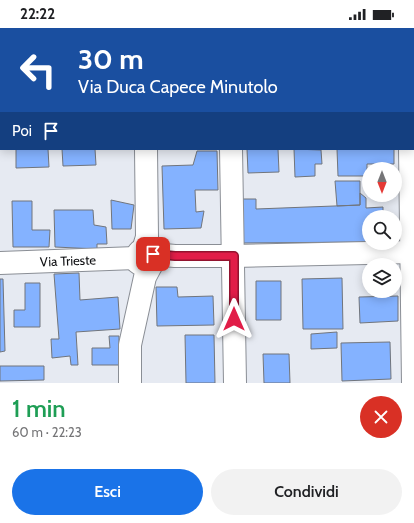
<!DOCTYPE html>
<html lang="it">
<meta charset="utf-8">
<style>
body{margin:0;font-family:Cabin,sans-serif;background:#f2f2f2;color:#202124;height:100vh;display:flex;flex-direction:column;font-size:15px;white-space:nowrap}
*{box-sizing:border-box;margin:0}
p{font-size:13px;color:#757577}
.icon{flex:none;width:22px;height:22px;fill:none;stroke:currentColor;stroke-width:2;stroke-linecap:round;stroke-linejoin:round}
.map{position:relative;height:355px;overflow:hidden}
.panel{display:flex;flex-direction:column;background:#fff;flex:1}
.panel>*{flex:none}
.banner{position:absolute;left:0px;top:0px;width:414px;height:122px;box-shadow:0 2px 10px #0003;background:#1a4fa0;color:#fff;overflow:hidden}
.needle{width:26px;rotate:180deg}
.fabs{position:absolute;left:362px;top:134px;display:grid;gap:8px}
.fabs a{display:grid;place-items:center;width:40px;height:40px;border-radius:50%;background:#fff;box-shadow:0 2px 10px #0003;font-size:20px}
.pin{position:absolute;display:grid;place-items:center;width:34px;height:34px;color:#fff;margin:-17px;border-radius:8px;box-shadow:0 2px 6px #0006}
.me{position:absolute;width:44px;margin:-22px;rotate:0deg;stroke-linejoin:round;filter:drop-shadow(0 0 3px #0008)}
.turn{display:flex;align-items:center;gap:14px;height:84px;padding:0 12px;font-size:18px}
.turn .icon{width:52px;height:52px;stroke-width:2.5}
.turn b{display:block;font-size:28px;line-height:34px}
.then{display:flex;align-items:center;height:38px;padding:0 12px;background:#0003;gap:8px;font-size:15px}
.round{display:grid;place-items:center;flex:none;width:42px;height:42px;border-radius:21px;background:#f2f2f2}
.headline{display:flex;align-items:center;justify-content:space-between;height:68px;padding:0 12px}
h1{font-size:24px;font-weight:600;line-height:30px;color:#1e9e55}
.cta{display:flex;gap:8px;margin-top:auto;padding:8px 12px}
.cta a{flex:1;height:46px;border-radius:24px;background:#1a73e8;color:#fff;font-size:16px;font-weight:600;line-height:46px;text-align:center}
.cta a+a{background:#f2f2f2;color:#202124}
.status{display:flex;justify-content:space-between;align-items:center;height:28px;padding:0 20px;background:#fff;direction:ltr}
.status svg{height:11px;fill:currentColor}
.map>svg:first-child{display:block}
.building{fill:#84b2ff;stroke:#71757c}
.lines{fill:none;stroke-linecap:round;stroke-linejoin:round}
.minor-casing{stroke:#8a8e95;stroke-width:24}
.minor{stroke:#fff;stroke-width:22}
.route-casing{stroke:#92132f;stroke-width:10}
.route{stroke:#e11d48;stroke-width:7}
.labels{text-anchor:middle;stroke-width:3;stroke-linejoin:round;paint-order:stroke}
.street-label{font-size:13px;fill:#0e0f12;stroke:#fff}
</style>
<div class="status"><b>22:22</b><svg viewBox="0 0 49 12"><path d="M0 12V9h3v3zM5 12V6h3v6zM10 12V3h3v9zM15 12V0h3v12zM26 1h20v11H26zM47 4h2v5h-2z"/></svg></div>
<div class="map">
<svg width="414" height="355" viewBox="0 0 414 355">
<rect width="100%" height="100%" fill="#e6eaf2"/>
<path class="building" d="M 309,0 L 386,0 L 386,1 L 309,1 Z
M 16,121 L 48,121 L 49,139 L 16,140 Z
M 62,121 L 95,121 L 96,137 L 63,138 Z
M 247,121 L 278,121 L 279,144 L 248,145 Z
M 294,121 L 321,122 L 322,136 L 315,136 L 315,148 L 295,149 Z
M 337,121 L 394,121 L 394,136 L 367,136 L 367,148 L 338,148 Z
M 197,123 L 217,123 L 218,162 L 195,162 L 196,184 L 204,183 L 201,200 L 164,201 L 162,138 L 193,137 Z
M 335,153 L 360,153 L 360,177 L 337,178 Z
M 360,165 L 366,170 L 366,180 L 383,179 L 383,189 L 369,189 L 369,214 L 243,215 L 242,171 L 256,171 L 256,181 L 360,177 Z
M 111,172 L 134,177 L 131,201 L 112,201 Z
M 12,173 L 32,173 L 32,202 L 50,202 L 49,219 L 13,219 Z
M 54,182 L 93,182 L 94,197 L 106,199 L 107,216 L 97,216 L 97,221 L 55,219 Z
M 395,194 L 398,194 L 398,213 L 395,213 Z
M 79,245 L 80,272 L 118,269 L 120,301 L 76,304 L 78,337 L 71,337 L 70,328 L 52,330 L 51,311 L 59,311 L 54,246 Z
M 342,250 L 343,301 L 303,301 L 302,251 Z
M 0,251 L 3,251 L 5,323 L 0,324 Z
M 256,253 L 281,253 L 281,292 L 256,292 Z
M 25,255 L 40,255 L 40,299 L 14,299 L 14,282 L 25,282 Z
M 156,259 L 177,259 L 178,269 L 213,268 L 214,297 L 157,298 Z
M 398,268 L 398,293 L 360,295 L 359,269 Z
M 337,304 L 337,320 L 311,321 L 311,306 Z
M 185,307 L 214,307 L 215,355 L 186,355 Z
M 109,308 L 119,308 L 119,337 L 92,337 L 92,320 L 110,320 Z
M 390,314 L 391,351 L 342,353 L 341,315 Z
M 263,326 L 289,326 L 290,355 L 264,355 Z
M 0,338 L 44,338 L 44,352 L 0,353 Z"/>
<g class="lines">
<defs>
<g id="minor">
<path d="M 136,0 L 136,1"/>
<path d="M 407,0 L 407,1"/>
<path d="M 231,121 L 235,355"/>
<path d="M 410,121 L 413,355"/>
<path d="M 143,222 L 147,209 L 146,121"/>
<path d="M 153,226 L 175,228 L 234,228 L 414,224"/>
<path id="s1" d="M 0,235 L 136,230"/>
<path d="M 130,355 L 130,317 L 145,249 L 154,232 L 151,224 C 145,220 140,221 137,227 L 137,234 L 144,239 L 151,238"/>
</g>
</defs>
<use href="#minor" class="minor-casing"/>
<use href="#minor" class="minor"/>
</g>
<g class="lines">
<defs>
<path id="route" d="M 153,226 L 175,228 L 234,228 L 234,291"/>
</defs>
<use href="#route" class="route-casing"/>
<use href="#route" class="route"/>
</g>
<g class="labels">
<g class="street-label">
<text dy="5" stroke="none"><textPath href="#s1" startOffset="68">Via Trieste</textPath></text>
</g>
</g>
</svg>
<div class="fabs">
<a><svg class="needle" viewBox="-14 -14 28 28"><path d="M0-13l5 13h-10z" fill="#e53935"/><path d="M0 13l5-13h-10z" fill="#757577"/></svg></a>
<a><svg class="icon" aria-label="search" viewBox="0 0 24 24"><circle cx="10" cy="10" r="6"/><path d="M15 15l6 6"/></svg></a>
<a><svg class="icon" aria-label="layers" viewBox="0 0 24 24"><path d="M12 4l9 5-9 5-9-5zM3 14l9 5 9-5"/></svg></a>
</div>
<div class="pin" style="left:153px;top:226px;background:#d93025"><svg class="icon" aria-label="arrive" viewBox="0 0 24 24"><path d="M6 21V4h12l-3 4 3 4H6"/></svg></div>
<svg class="me" style="left:234px;top:291px" viewBox="-20 -20 40 40"><path d="M0-17L14 15 0 8-14 15z" fill="#e11d48" stroke="#fff" stroke-width="4"/></svg>
<div class="banner">
<div class="turn"><svg class="icon" aria-label="left" viewBox="0 0 24 24"><path d="M17 20v-9H6M10 6l-5 5 5 5"/></svg><div><b>30 m</b>Via Duca Capece Minutolo</div></div>
<div class="then">Poi<svg class="icon" aria-label="arrive" viewBox="0 0 24 24"><path d="M6 21V4h12l-3 4 3 4H6"/></svg></div>
</div>
</div>
<section class="panel">
<div class="headline"><div><h1>1 min</h1><p>60 m · 22:23</p></div><a class="round" style="background:#d93025;color:#fff"><svg class="icon" aria-label="close" viewBox="0 0 24 24"><path d="M6 6l12 12M18 6L6 18"/></svg></a></div>
<div class="cta"><a>Esci</a><a>Condividi</a></div>
</section>
